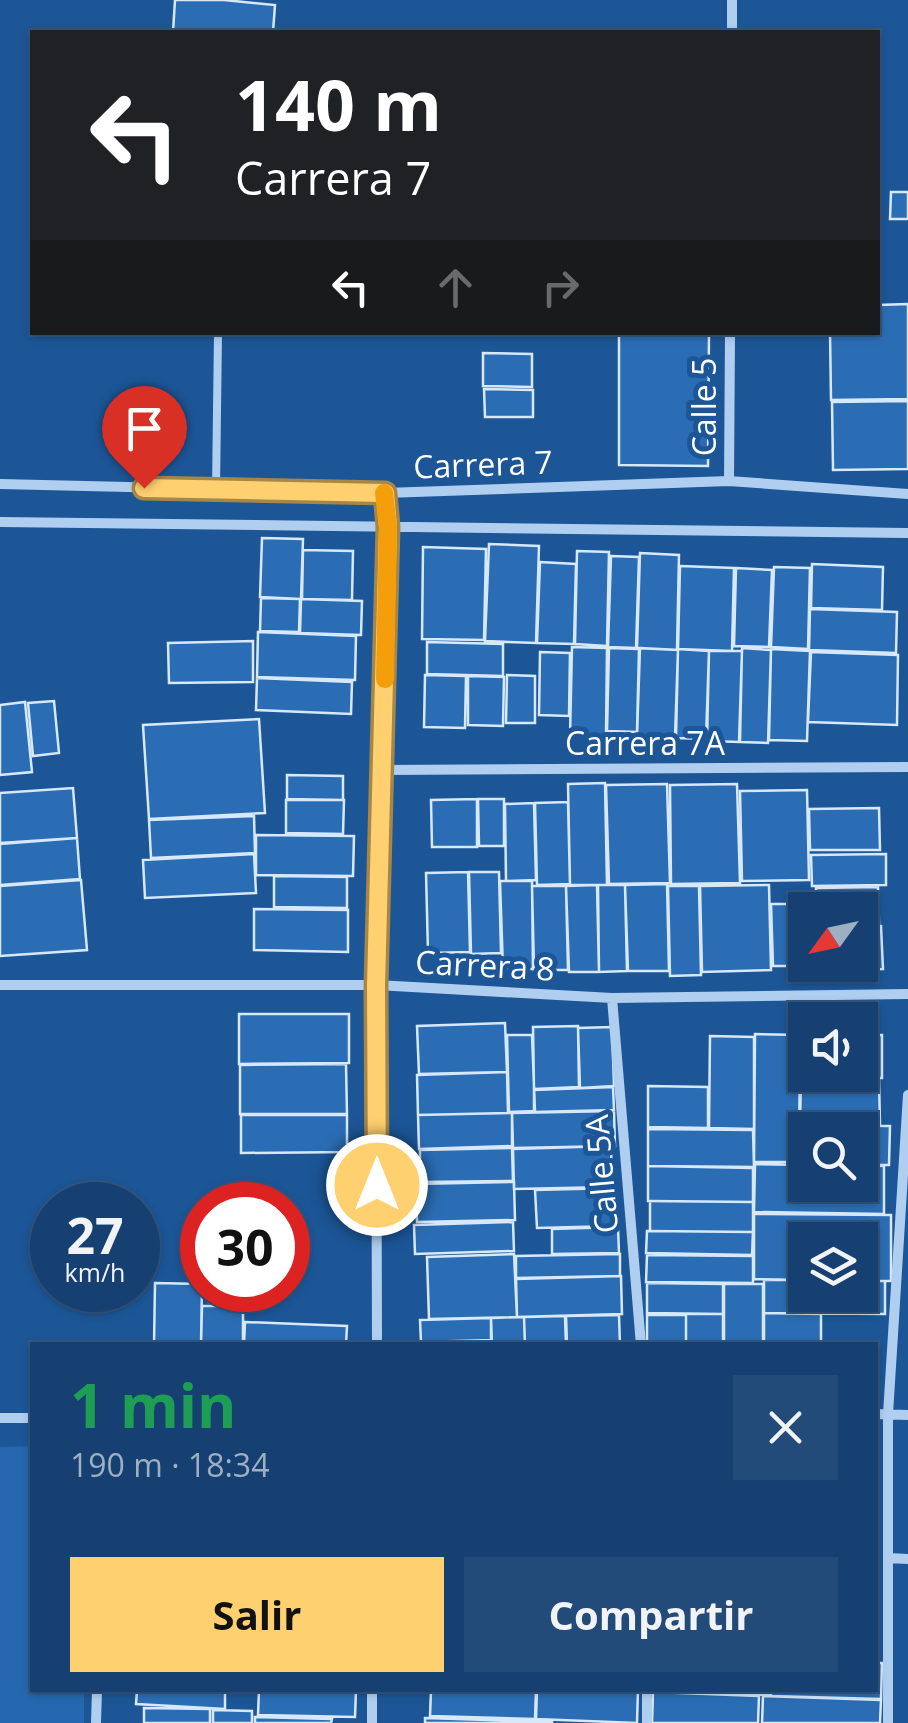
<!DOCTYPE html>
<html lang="es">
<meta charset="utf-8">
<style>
body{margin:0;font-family:"Open Sans",sans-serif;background:#224b79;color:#f1f3f6;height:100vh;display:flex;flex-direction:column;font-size:38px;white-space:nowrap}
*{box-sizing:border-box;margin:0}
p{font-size:32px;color:#9dafc3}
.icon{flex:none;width:55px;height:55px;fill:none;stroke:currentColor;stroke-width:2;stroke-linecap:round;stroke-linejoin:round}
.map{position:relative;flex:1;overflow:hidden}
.details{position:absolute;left:30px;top:1342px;width:848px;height:350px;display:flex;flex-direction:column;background:#154071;border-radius:0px;box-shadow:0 2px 8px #0004,0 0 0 2px #345984}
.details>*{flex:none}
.guide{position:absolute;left:30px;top:30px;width:850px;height:305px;border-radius:0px;box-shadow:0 2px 8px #0004,0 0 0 2px #345984;background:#202124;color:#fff;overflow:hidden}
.needle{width:65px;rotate:237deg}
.fabs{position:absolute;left:788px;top:892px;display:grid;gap:20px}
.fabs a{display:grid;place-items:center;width:90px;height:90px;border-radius:0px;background:#154071;box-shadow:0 2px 8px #0004,0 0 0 2px #345984;font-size:50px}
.speed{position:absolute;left:30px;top:1182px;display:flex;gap:20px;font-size:50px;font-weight:700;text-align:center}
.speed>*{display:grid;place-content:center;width:130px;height:130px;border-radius:50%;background:#154071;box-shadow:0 2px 8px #0004,0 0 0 2px #345984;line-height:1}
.speed small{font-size:25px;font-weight:400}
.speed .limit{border:15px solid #d22;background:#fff;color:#111}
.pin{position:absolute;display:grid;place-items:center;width:85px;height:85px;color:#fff;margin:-102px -42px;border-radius:50% 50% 50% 0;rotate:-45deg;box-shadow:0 0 10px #0007}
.pin .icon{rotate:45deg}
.me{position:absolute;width:110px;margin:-55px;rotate:0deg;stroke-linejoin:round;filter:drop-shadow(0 0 8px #0008)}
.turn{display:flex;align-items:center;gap:35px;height:210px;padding:0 40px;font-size:45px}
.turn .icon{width:130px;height:130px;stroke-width:2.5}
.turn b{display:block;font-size:70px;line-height:85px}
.lanes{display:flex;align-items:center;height:95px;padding:0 40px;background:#0003;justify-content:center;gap:50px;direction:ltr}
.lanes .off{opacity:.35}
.round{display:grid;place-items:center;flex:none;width:105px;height:105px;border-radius:0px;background:#224b79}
.overview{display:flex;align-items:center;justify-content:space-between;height:170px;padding:0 40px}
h1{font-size:60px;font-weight:700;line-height:75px;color:#1e9e55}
.primary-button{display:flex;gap:20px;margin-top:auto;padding:20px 40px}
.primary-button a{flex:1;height:115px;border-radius:0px;background:#ffd06f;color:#111;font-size:40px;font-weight:700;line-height:115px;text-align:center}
.primary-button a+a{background:#224b79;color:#f1f3f6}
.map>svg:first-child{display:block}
.green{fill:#2568af}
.building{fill:#2b6db4;stroke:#d7e8fb;stroke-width:2.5}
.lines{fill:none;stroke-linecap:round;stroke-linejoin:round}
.lane{stroke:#b0cff0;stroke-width:8}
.street{stroke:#b0cff0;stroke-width:10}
.route-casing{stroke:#a68748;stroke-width:25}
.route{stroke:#ffd06f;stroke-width:18}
.slow{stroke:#f59e0b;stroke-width:18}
.labels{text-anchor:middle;stroke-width:10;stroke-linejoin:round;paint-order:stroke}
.street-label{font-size:32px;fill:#fff;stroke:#1c5697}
</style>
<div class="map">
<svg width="908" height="1723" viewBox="0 0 908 1723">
<rect width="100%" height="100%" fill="#1c5697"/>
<path class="green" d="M 32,1446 L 32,1690 L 84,1690 L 84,1723 L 0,1723 L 0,1447 Z"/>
<path class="building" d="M 175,0 L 224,0 L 275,5 L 273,32 L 173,32 Z
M 891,192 L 908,192 L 908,219 L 890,219 Z
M 908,304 L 908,399 L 831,400 L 830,332 L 878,332 L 878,305 Z
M 619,332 L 709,332 L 708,466 L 619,465 Z
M 483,353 L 532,354 L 532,387 L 483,386 Z
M 484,389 L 533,390 L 533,417 L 485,417 Z
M 908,401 L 908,469 L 833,470 L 832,402 Z
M 262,538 L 303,539 L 301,599 L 260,597 Z
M 489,544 L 539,546 L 536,643 L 485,641 Z
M 423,547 L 486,549 L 484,640 L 422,639 Z
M 303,550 L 353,551 L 352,600 L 302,599 Z
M 577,551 L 609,552 L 607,646 L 575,644 Z
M 640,553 L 679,555 L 677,650 L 637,648 Z
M 611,556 L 639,557 L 636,648 L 608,647 Z
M 540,562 L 576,564 L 574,644 L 537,643 Z
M 812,564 L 883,567 L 882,610 L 811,608 Z
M 680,566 L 734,568 L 732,651 L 678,649 Z
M 774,567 L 810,568 L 808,649 L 771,647 Z
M 736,568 L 772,570 L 769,647 L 734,646 Z
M 261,598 L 300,599 L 299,632 L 260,631 Z
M 301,599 L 362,601 L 361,635 L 300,633 Z
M 810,609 L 897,612 L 896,653 L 809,650 Z
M 258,632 L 356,636 L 355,680 L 257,677 Z
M 253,641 L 253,682 L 169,683 L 168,643 Z
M 427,642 L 503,644 L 503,676 L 427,674 Z
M 572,647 L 607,648 L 606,736 L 570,736 Z
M 609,648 L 639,649 L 637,732 L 607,731 Z
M 640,648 L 678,650 L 675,737 L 637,736 Z
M 742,648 L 771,650 L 768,743 L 740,742 Z
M 678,649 L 709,651 L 706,739 L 676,738 Z
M 771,649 L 810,651 L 807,741 L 769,740 Z
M 709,651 L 742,651 L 739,742 L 707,741 Z
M 540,652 L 570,653 L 569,716 L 539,715 Z
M 811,652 L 898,655 L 897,725 L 808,722 Z
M 425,675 L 466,676 L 465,728 L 424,727 Z
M 507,675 L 535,676 L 535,723 L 506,723 Z
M 468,676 L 504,677 L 503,726 L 468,725 Z
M 257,678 L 352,682 L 351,714 L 256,710 Z
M 54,701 L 59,753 L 33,756 L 28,703 Z
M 25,702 L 32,772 L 0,775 L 0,705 Z
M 259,719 L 265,813 L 149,819 L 143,725 Z
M 287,775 L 343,776 L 343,800 L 287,799 Z
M 605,783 L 607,885 L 570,885 L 568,784 Z
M 667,784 L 670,883 L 609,884 L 606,785 Z
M 737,784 L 740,883 L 671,884 L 670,785 Z
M 73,788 L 77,838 L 0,843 L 0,793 Z
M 807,790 L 809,880 L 742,881 L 740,791 Z
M 477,799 L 477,847 L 432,847 L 431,800 Z
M 478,799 L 504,799 L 504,846 L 479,846 Z
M 286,800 L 344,800 L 343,834 L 286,833 Z
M 568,802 L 570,884 L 537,885 L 535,803 Z
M 534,803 L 536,880 L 506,881 L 505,804 Z
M 879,808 L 880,850 L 810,850 L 809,809 Z
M 254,816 L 255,853 L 151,858 L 149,820 Z
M 256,835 L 354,836 L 353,876 L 256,875 Z
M 77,838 L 80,879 L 0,885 L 0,844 Z
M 254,854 L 256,893 L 145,898 L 143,860 Z
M 886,854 L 886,885 L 812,886 L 811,855 Z
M 468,872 L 470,952 L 428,953 L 426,873 Z
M 469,872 L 499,872 L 501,953 L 471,954 Z
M 274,876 L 347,877 L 347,908 L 274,907 Z
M 81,880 L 87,950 L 0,956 L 0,886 Z
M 500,881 L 532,881 L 533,969 L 503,969 Z
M 667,884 L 669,971 L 628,971 L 625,885 Z
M 597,885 L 599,972 L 569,972 L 566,886 Z
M 598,885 L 625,885 L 627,971 L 599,972 Z
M 769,885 L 771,970 L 702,972 L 700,886 Z
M 532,886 L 566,886 L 568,970 L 534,970 Z
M 668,886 L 699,886 L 701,975 L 670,976 Z
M 878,887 L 879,923 L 860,923 L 860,910 L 816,910 L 816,888 Z
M 771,904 L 808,904 L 809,910 L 805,910 L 805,965 L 810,966 L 773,966 Z
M 254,909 L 348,910 L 348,952 L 254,950 Z
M 860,926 L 881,926 L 883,969 L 821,971 L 821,965 L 860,965 Z
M 239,1014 L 349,1014 L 349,1063 L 239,1064 Z
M 505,1023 L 507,1072 L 419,1074 L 417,1026 Z
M 578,1026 L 579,1087 L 534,1089 L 533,1027 Z
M 612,1027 L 614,1086 L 580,1088 L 578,1028 Z
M 755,1034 L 800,1035 L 799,1162 L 754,1162 Z
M 801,1034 L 805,1034 L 805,1075 L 860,1075 L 860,1035 L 882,1035 L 882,1078 L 800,1077 Z
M 507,1035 L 532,1035 L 535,1111 L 509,1112 Z
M 710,1036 L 754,1037 L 754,1129 L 709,1128 Z
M 346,1064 L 347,1114 L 240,1114 L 240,1065 Z
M 507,1072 L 508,1113 L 418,1115 L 417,1075 Z
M 801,1078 L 879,1079 L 880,1124 L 800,1124 Z
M 648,1086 L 708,1087 L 708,1128 L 648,1127 Z
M 613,1087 L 614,1110 L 534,1112 L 534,1090 Z
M 614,1111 L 615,1146 L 513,1148 L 512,1113 Z
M 512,1113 L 512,1146 L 419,1149 L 418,1115 Z
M 241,1115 L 347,1115 L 347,1152 L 241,1153 Z
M 800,1125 L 890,1126 L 889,1165 L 860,1165 L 860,1130 L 805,1130 L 805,1164 L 800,1164 Z
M 648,1129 L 753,1130 L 754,1167 L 648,1166 Z
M 611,1146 L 612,1187 L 514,1189 L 513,1149 Z
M 512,1148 L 513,1181 L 420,1182 L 420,1150 Z
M 755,1164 L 805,1165 L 805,1185 L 860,1185 L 860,1165 L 884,1166 L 884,1214 L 754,1212 Z
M 648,1166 L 753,1168 L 753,1202 L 648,1201 Z
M 514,1182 L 515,1220 L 417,1222 L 416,1184 Z
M 614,1188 L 616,1226 L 537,1228 L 535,1190 Z
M 650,1201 L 753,1202 L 753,1232 L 650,1231 Z
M 754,1214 L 891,1215 L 891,1281 L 860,1281 L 860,1240 L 805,1240 L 805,1280 L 754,1279 Z
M 513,1222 L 514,1251 L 415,1254 L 414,1225 Z
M 618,1227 L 619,1253 L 552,1254 L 552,1229 Z
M 647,1231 L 753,1232 L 752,1255 L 646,1253 Z
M 514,1254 L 517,1317 L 429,1319 L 427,1257 Z
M 620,1254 L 620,1276 L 516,1278 L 516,1256 Z
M 647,1255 L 753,1256 L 753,1283 L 646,1282 Z
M 621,1276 L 622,1314 L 517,1317 L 516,1279 Z
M 764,1280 L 805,1280 L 805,1295 L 860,1295 L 860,1281 L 885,1281 L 885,1314 L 764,1313 Z
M 155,1283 L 202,1284 L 201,1345 L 154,1345 Z
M 647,1283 L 723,1284 L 723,1314 L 647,1313 Z
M 724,1284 L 763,1284 L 763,1345 L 724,1345 Z
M 210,1290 L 245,1290 L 244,1304 L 209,1302 Z
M 202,1306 L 243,1306 L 243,1345 L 201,1345 Z
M 764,1313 L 821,1314 L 821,1345 L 764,1345 Z
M 686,1314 L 723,1314 L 723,1345 L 686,1345 Z
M 619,1315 L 620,1345 L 567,1345 L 566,1316 Z
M 647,1315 L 686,1315 L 686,1345 L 647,1345 Z
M 565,1316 L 566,1345 L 525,1345 L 524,1317 Z
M 524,1317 L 525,1345 L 492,1345 L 491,1318 Z
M 491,1318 L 491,1340 L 421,1342 L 420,1320 Z
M 245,1322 L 347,1326 L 346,1345 L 244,1345 Z
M 491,1341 L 491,1345 L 421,1345 L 421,1342 Z
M 875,1663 L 882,1663 L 881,1699 L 771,1696 L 771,1690 L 875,1690 Z
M 137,1690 L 225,1690 L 225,1709 L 136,1704 Z
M 259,1690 L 356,1690 L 355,1717 L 258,1715 Z
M 431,1690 L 536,1690 L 535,1719 L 430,1716 Z
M 537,1690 L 638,1690 L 637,1723 L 536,1719 Z
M 661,1690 L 771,1690 L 771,1695 L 661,1692 Z
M 653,1692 L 759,1696 L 758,1723 L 652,1723 Z
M 763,1696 L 881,1700 L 880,1723 L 762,1723 Z
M 144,1708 L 210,1709 L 210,1723 L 144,1723 Z
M 213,1710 L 252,1711 L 252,1723 L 213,1723 Z
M 255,1717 L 332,1719 L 331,1723 L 255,1723 Z
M 425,1718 L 552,1722 L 552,1723 L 425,1723 Z"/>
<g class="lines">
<path class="lane" d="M 216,490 L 218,332"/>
<path class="street" d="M 732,32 L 732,0
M 729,481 L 730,332
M 0,484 L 385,493 L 729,481 L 908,494
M 0,522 L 908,533
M 383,770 L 908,767
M 0,985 L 376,985 L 612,998 L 908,994
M 612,998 L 641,1345
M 377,1345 L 376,985 L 388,527 L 385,493
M 875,1414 L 908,1415
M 0,1418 L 32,1418
M 888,1558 L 908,1559
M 96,1723 L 97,1690
M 372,1723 L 372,1690
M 647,1723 L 647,1690
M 888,1723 L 888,1414 L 908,1095"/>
</g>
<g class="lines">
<defs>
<path id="route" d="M 144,488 L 385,493 L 388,527 L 376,986 L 377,1185"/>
</defs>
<use href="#route" class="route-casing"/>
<use href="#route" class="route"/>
<path class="slow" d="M 384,493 L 388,527 L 385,679"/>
</g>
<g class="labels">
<g class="street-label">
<text transform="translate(705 407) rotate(-90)" y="11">Calle 5</text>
<text transform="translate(483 465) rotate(-2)" y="11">Carrera 7</text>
<text x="645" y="755">Carrera 7A</text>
<text transform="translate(485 966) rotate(3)" y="11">Carrera 8</text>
<text transform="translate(602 1174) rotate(-95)" y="11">Calle 5A</text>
</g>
</g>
</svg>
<div class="fabs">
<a><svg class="needle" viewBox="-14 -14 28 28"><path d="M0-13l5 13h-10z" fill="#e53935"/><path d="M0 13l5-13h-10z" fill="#9dafc3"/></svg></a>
<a><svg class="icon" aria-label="sound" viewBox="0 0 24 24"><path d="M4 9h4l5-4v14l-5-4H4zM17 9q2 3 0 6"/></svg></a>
<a><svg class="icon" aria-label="search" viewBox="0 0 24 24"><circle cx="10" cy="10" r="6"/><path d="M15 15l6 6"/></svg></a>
<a><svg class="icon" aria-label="layers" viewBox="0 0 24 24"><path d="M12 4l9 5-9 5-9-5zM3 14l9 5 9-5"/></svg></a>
</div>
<div class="speed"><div>27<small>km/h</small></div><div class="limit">30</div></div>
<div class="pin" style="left:144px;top:488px;background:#d93025"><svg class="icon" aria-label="arrive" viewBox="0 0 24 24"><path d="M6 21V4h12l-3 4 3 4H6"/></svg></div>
<svg class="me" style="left:377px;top:1185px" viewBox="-20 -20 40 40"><circle r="17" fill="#ffd06f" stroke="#fff" stroke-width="3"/><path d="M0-11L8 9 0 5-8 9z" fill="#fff"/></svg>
<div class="guide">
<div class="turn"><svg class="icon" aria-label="left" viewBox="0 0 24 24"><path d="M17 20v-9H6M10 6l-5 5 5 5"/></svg><div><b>140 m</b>Carrera 7</div></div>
<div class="lanes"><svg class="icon" aria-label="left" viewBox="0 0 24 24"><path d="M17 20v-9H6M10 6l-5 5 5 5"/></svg><svg class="icon off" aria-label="ahead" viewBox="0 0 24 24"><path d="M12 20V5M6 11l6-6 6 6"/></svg><svg class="icon off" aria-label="right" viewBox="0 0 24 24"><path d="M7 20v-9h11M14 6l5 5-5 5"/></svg></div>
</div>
<section class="details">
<div class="overview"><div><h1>1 min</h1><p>190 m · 18:34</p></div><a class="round"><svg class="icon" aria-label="close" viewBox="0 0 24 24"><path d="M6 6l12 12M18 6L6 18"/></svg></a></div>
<div class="primary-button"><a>Salir</a><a>Compartir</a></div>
</section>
</div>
